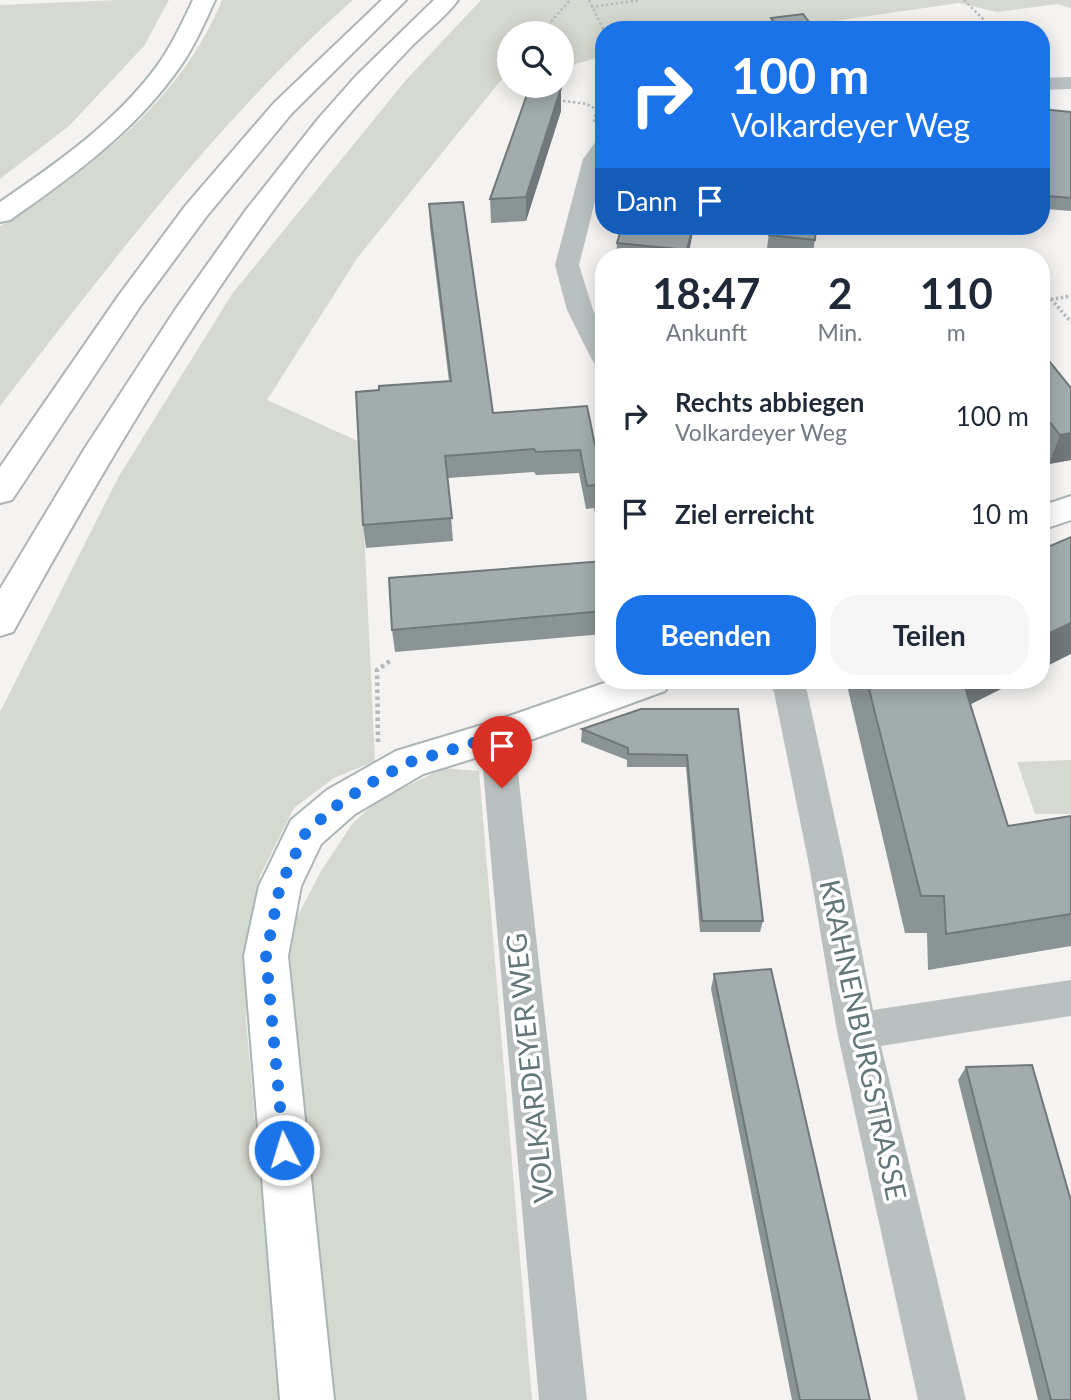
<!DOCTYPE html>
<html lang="de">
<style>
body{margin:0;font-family:Lato,sans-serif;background:#f6f6f7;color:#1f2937;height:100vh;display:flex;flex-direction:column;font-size:26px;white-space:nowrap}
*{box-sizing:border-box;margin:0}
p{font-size:23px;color:#747a83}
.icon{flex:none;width:38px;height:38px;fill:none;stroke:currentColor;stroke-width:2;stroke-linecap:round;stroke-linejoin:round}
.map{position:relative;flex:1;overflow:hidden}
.drawer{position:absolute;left:595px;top:248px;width:455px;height:441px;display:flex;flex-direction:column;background:#fff;border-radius:28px;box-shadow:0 4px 18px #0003}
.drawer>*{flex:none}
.guide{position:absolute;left:595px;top:21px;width:455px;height:214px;border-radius:28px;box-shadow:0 4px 18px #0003;background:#1a73e8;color:#fff;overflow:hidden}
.fabs{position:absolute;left:497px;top:21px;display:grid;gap:14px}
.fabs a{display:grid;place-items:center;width:77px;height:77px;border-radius:50%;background:#fff;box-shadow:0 4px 18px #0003;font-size:35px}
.pin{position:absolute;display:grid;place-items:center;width:60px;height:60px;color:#fff;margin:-72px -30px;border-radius:50% 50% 50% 0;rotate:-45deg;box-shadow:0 0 7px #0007}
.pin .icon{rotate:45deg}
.me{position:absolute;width:77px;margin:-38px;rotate:355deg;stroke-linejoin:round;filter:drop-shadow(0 0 5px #0008)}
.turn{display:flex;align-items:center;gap:24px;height:147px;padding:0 21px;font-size:32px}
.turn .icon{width:91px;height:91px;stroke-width:2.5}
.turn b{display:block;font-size:49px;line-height:60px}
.then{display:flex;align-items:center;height:66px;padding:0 21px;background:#0003;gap:14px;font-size:26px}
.eta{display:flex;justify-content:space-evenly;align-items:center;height:119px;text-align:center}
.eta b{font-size:42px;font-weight:700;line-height:49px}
.action{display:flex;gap:14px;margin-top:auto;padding:14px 21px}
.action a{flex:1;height:80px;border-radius:28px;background:#1a73e8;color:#fff;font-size:28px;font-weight:700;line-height:80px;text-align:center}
.action a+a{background:#f6f6f7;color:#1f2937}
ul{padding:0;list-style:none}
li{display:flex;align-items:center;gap:21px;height:98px;padding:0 21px}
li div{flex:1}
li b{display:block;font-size:26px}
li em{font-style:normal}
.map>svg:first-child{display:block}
.green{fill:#d6d9d1}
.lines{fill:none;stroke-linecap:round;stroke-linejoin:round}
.secondary-casing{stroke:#acb4b5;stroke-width:4}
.highway-casing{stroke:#aeb3b4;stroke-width:4}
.path-far2{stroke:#b6babb;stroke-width:2.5;stroke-dasharray:2.5 2.5;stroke-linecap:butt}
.path-far1{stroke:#b6babb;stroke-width:3.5;stroke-dasharray:2.5 2.5;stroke-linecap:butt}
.path{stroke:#b6babb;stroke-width:4.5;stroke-dasharray:3.5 3.5;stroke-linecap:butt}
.street{fill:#bac0c0;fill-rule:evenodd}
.secondary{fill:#fff;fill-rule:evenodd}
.highway{fill:#fff;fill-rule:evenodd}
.wall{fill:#8b9495}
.shaded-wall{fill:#717879}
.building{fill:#a2acad;stroke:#717879;stroke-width:2}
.route{stroke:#1a73e8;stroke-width:12;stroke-dasharray:0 21.6}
.labels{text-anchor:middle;stroke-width:7;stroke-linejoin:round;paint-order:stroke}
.near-street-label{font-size:28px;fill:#637779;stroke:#fff}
</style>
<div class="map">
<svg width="1071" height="1400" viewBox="0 0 1071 1400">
<rect width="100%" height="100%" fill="#f4f3f1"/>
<path class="green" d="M 118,0 L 169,0 L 144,46 L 69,126 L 0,179 L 0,5 Z
M 222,0 L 353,0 C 221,116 108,267 0,406 L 0,226 C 90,170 181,101 222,0 Z
M 481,0 L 1071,0 L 1071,8 L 1057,4 L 997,12 L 959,3 L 773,30 L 604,30 L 604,56 L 562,68 L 562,33 L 509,33 L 509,76 L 505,75 L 358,257 L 267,400 L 360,442 L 375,761 L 334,778 L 294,808 L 260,876 L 249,958 L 246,1020 L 280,1400 L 0,1400 L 0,712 L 119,476 L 232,294 L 406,80 Z
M 1071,760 L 1071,814 L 1035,814 L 1017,762 Z
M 444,768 L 479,771 L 532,1400 L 332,1400 L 290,955 L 297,917 L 321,871 L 352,824 L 378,800 Z"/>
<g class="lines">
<defs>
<path id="secondary" d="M 193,0 L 215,0 C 203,26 192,52 174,75 C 130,135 70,178 10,220 L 0,222 L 0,202 C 57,163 116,122 157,66 C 172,45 182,23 193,0 Z
M 1071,496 L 1071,520 L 1041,530 L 1041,506 Z
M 610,681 L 671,681 L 665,691 L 511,747 L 423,774 L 355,814 L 321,844 L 301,886 L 288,956 L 334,1400 L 280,1400 L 244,956 L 259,886 L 291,820 L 327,790 L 396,751 L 492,722 Z"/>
<path id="highway" d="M 382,0 L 406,0 L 292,113 L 206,217 L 141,305 L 12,500 L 0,503 L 0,467 L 119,295 L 186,205 L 274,103 Z
M 434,0 L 458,0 C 445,18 425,32 409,49 C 370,90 332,132 298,177 C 190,320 100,475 13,632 L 0,636 L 0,589 L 85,448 L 175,310 L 246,210 L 318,119 L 356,76 Z"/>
</defs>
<use href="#secondary" class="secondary-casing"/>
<use href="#highway" class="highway-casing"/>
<path class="path-far2" d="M 589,0 L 604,31
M 964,0 L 994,30
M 591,7 L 641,0
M 541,33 L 570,0
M 558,100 L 587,104 L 596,109 L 594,123"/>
<path class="path-far1" d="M 1051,299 L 1071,322
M 1041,301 L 1071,296"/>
<path class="path" d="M 378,742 L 377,670 L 390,661"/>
<path class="street" d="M 1071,77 L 1071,89 L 1041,90 L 1041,78 Z
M 604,139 L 604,165 L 579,265 L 593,310 L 604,332 L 604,366 L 595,364 L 591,358 L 567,310 L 555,265 L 583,159 L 596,141 Z
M 768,681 L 801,681 L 807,691 L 845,865 L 873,1010 L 1071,980 L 1071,1016 L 881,1046 L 966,1400 L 918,1400 L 837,1031 L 809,865 L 774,692 Z
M 497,723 L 509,726 L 514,736 L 587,1400 L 539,1400 L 480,736 L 485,726 Z"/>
<use href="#secondary" class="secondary"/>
<use href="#highway" class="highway"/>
</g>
<path class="wall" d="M 771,18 L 815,30 L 770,30 Z
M 561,88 L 561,111 L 526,221 L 491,223 L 490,199 Z
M 1041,109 L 1071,112 L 1071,211 L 1045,209 L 1041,166 Z
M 429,204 L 493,413 L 595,445 L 604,445 L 604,555 L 594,508 L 586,509 L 579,473 L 536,475 L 534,472 L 448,478 L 453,541 L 366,548 L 363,525 L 449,381 L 430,227 Z
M 622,226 L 694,226 L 688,257 L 616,257 L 617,243 Z
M 770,226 L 815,240 L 813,252 L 767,248 Z
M 909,226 L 956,226 L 954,233 L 909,228 Z
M 1041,351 L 1071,460 L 1049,464 L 1041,453 Z
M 604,561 L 604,634 L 395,652 L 392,630 Z
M 846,681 L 1017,681 L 971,704 L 1008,826 L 1071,816 L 1071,946 L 928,970 L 927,933 L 905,933 Z
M 738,709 L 763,921 L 760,932 L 700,932 L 686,767 L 627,767 L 627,760 L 581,742 L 582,729 Z
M 714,974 L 870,1400 L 792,1400 L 711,989 Z
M 966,1067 L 1071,1400 L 1038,1400 L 958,1080 Z"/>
<path class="shaded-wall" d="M 561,88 L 561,111 L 526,221 L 526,197 Z
M 693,226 L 694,226 L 688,257 L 687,257 Z
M 1071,433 L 1071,460 L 1049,464 L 1060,435 Z
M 1071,623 L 1071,654 L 1041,669 L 1041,637 Z
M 960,681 L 1017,681 L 947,716 Z"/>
<path class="building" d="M 803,14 L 815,30 L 780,30 L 771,18 Z
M 530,86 L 561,88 L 526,197 L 490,199 Z
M 1041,109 L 1071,112 L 1071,198 L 1049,196 L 1043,127 L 1041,126 Z
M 463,202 L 493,413 L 587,406 L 595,445 L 604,445 L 604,526 L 595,485 L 587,486 L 580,450 L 536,452 L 534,449 L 445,456 L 452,518 L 363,525 L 356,392 L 379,390 L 379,386 L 451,381 L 429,204 Z
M 622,226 L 693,226 L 687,250 L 617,243 Z
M 770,226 L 816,226 L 815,240 L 769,235 Z
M 1041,351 L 1071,388 L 1071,433 L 1060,435 L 1041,411 Z
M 1071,537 L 1071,623 L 1041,637 L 1041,550 Z
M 604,561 L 604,611 L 392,630 L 389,578 Z
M 867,681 L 963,681 L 1008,826 L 1071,816 L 1071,914 L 946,934 L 944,896 L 921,896 Z
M 641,709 L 738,709 L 763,921 L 702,921 L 687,755 L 628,754 L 628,748 L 582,729 Z
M 771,969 L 870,1400 L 800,1400 L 714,974 Z
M 1032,1065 L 1071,1201 L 1071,1400 L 1051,1400 L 966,1067 Z"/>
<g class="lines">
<path class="route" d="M 284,1150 L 266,956 L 280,886 L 306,832 L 341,802 L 379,778 L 410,762 L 497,736 L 502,788"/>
</g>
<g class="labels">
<g class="near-street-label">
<text transform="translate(863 1040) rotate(78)" y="10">KRAHNENBURGSTRASSE</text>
<text transform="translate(530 1068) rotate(-96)" y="10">VOLKARDEYER WEG</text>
</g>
</g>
</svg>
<div class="fabs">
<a><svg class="icon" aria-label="search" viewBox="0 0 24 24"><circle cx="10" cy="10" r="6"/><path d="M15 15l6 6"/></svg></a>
</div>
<div class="pin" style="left:502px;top:788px;background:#d93025"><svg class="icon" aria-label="arrive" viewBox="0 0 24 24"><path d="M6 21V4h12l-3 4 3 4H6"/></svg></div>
<svg class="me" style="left:284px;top:1150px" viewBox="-20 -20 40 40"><circle r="17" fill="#1a73e8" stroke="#fff" stroke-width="3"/><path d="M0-11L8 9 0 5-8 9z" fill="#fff"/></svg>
<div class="guide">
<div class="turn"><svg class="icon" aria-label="right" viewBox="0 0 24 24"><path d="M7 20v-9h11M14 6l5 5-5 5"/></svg><div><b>100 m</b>Volkardeyer Weg</div></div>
<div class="then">Dann<svg class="icon" aria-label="arrive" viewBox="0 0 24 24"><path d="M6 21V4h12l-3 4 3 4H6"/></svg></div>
</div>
<section class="drawer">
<div class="eta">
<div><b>18:47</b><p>Ankunft</p></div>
<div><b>2</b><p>Min.</p></div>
<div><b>110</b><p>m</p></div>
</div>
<ul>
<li><svg class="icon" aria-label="right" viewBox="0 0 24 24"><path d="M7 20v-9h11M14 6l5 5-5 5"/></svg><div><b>Rechts abbiegen</b><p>Volkardeyer Weg</p></div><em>100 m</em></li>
<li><svg class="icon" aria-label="arrive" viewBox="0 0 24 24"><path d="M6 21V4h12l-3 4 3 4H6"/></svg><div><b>Ziel erreicht</b></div><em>10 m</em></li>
</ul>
<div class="action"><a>Beenden</a><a>Teilen</a></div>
</section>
</div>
